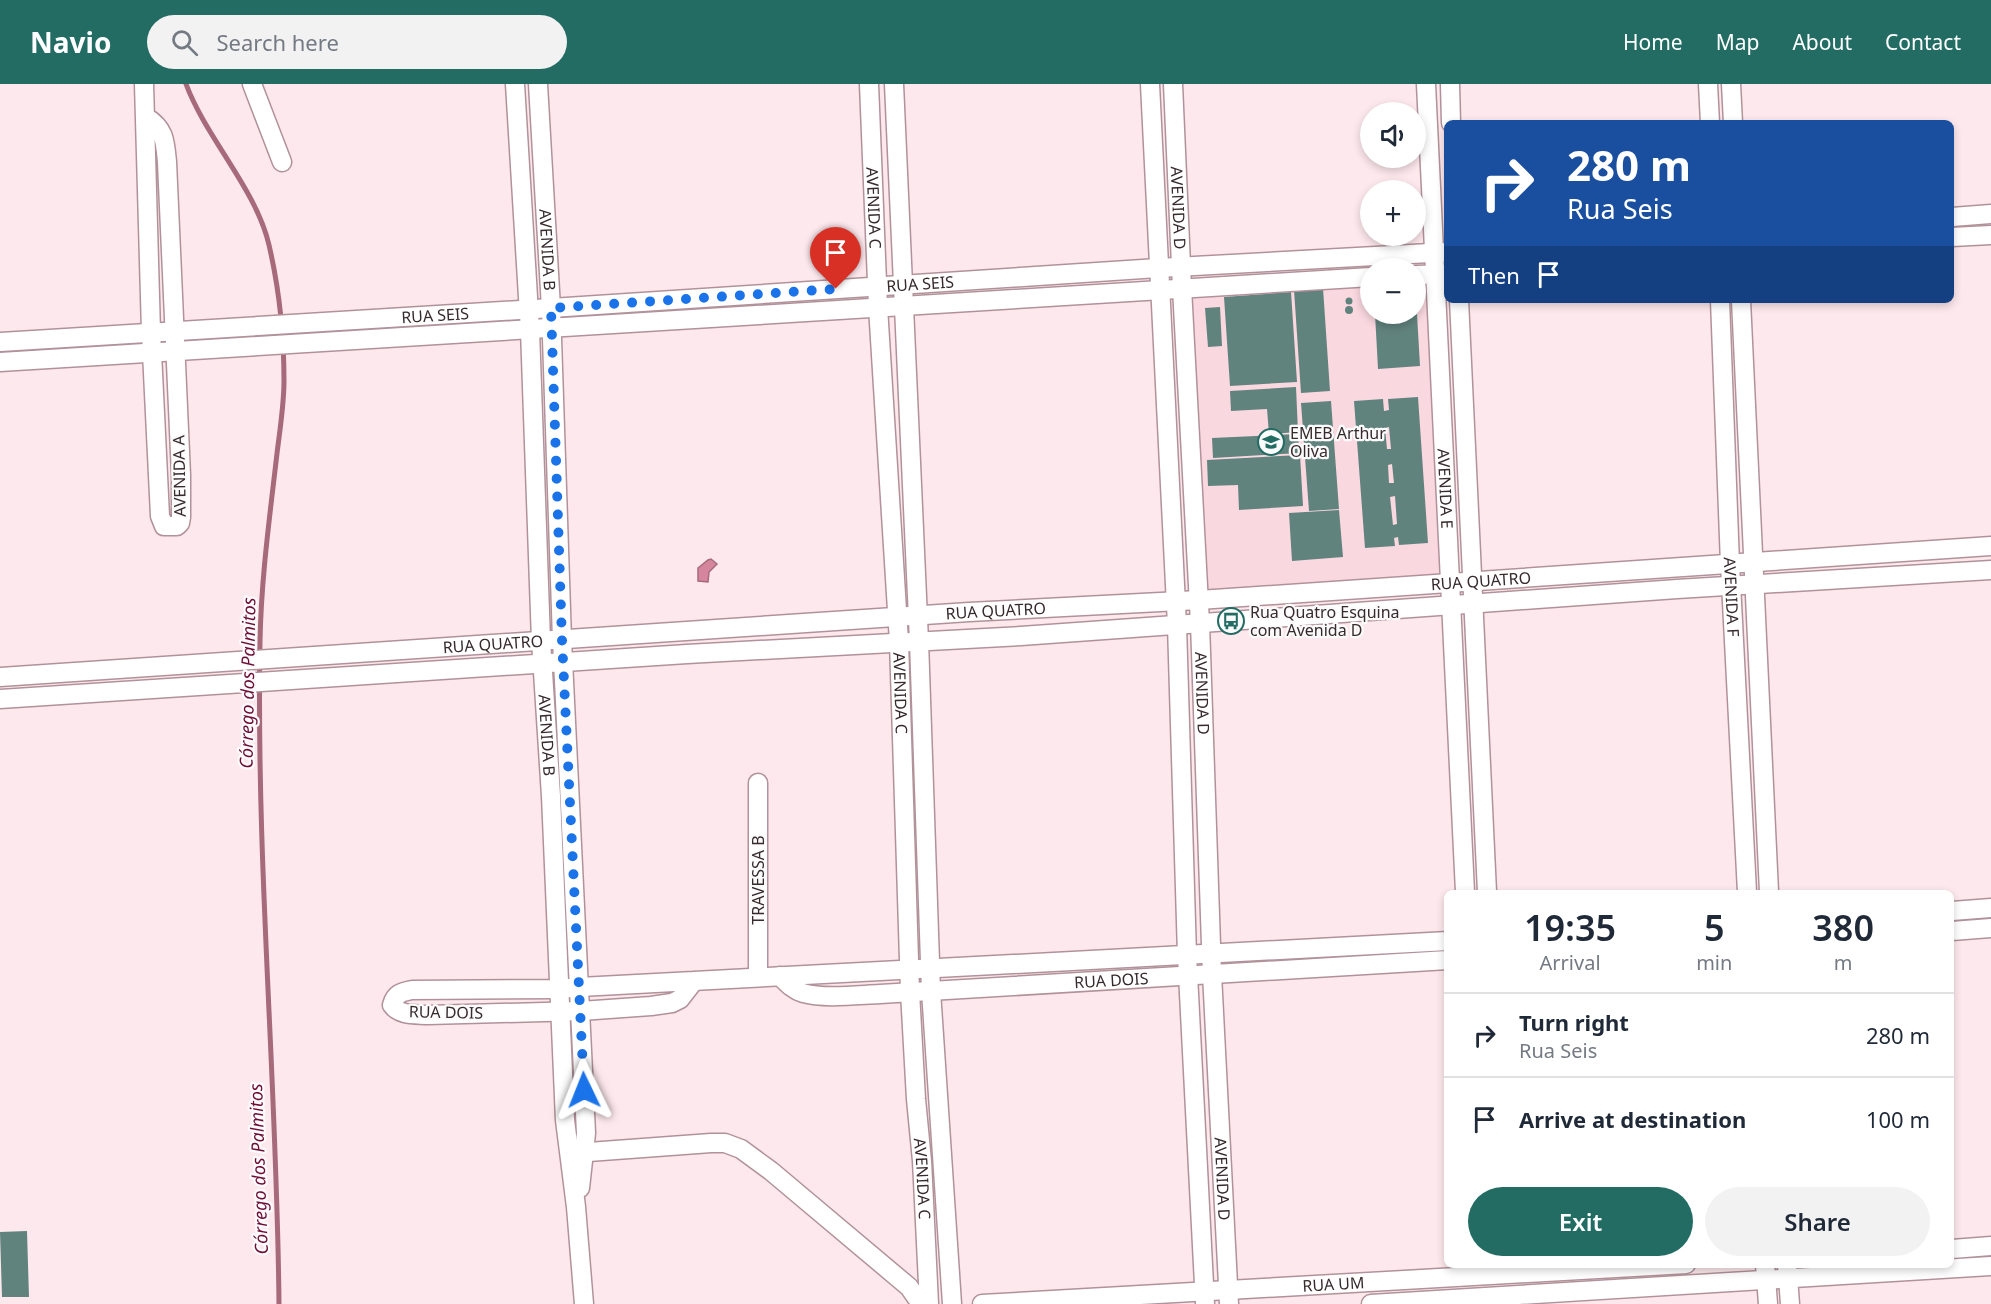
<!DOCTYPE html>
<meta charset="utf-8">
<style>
body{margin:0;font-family:"Noto Sans",sans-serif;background:#f2f2f3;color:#1f2937;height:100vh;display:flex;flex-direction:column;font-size:22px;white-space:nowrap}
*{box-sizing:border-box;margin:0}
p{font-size:20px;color:#747a83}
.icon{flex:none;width:33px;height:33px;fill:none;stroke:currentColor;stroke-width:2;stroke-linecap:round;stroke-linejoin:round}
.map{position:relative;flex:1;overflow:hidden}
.panel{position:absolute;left:1444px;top:806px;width:510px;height:378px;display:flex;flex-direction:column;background:#fff;border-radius:9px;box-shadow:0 3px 9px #0003}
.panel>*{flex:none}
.guide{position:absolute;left:1444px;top:36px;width:510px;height:183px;border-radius:9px;box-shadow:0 3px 9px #0003;background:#1a4fa0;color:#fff;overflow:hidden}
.tools{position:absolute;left:1360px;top:18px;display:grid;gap:12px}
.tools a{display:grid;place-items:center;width:66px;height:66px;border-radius:50%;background:#fff;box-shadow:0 3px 9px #0003;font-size:30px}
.pin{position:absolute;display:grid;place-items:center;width:51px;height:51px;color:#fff;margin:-62px -26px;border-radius:50% 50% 50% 0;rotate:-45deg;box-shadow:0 0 6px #0007}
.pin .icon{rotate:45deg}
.me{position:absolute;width:66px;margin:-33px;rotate:358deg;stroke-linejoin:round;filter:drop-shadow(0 0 4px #0008)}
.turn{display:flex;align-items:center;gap:21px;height:126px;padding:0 24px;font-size:27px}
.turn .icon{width:78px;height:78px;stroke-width:2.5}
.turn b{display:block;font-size:42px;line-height:51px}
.then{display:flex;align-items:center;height:57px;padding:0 24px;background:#0003;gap:12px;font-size:22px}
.eta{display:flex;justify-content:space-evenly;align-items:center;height:102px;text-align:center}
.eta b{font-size:36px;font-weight:600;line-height:42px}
.button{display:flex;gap:12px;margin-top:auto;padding:12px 24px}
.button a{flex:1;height:69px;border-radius:36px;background:#226c64;color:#fff;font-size:24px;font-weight:600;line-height:69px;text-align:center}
.button a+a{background:#f2f2f3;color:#1f2937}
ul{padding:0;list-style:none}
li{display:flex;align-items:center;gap:18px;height:84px;padding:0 24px;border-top:2px solid #e0e1e3}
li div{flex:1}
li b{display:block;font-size:22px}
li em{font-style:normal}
header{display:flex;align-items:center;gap:36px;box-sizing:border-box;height:84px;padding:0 30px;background:#226c64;color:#fff}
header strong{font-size:28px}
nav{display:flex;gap:33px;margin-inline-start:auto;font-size:21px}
.search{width:420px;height:54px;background:#f2f2f3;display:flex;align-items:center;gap:15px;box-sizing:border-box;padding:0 21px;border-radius:33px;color:#747a83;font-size:22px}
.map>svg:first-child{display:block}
.built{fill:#fad8e0}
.water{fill:#d5869c;stroke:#a66a7b;stroke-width:1.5}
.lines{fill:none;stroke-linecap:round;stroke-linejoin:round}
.stream{stroke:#a66a7b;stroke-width:5}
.building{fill:#61837e;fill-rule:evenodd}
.minor-casing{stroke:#b2929a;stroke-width:21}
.minor{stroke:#fff;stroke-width:18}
.route{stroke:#1a73e8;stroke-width:10;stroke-dasharray:0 18}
.labels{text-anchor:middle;stroke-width:4.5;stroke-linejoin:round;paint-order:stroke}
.street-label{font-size:16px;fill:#372a2d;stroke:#fbfbfb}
.poi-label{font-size:16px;fill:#372a2d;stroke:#fbfbfb;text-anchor:start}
.water-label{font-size:18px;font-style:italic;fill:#6d0d36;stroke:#fbfbfb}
</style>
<header>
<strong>Navio</strong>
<div class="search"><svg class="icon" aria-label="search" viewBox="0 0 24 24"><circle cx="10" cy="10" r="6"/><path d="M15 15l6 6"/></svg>Search here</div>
<nav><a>Home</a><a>Map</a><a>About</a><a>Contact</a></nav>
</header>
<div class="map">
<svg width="1991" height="1220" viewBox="0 0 1991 1220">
<rect width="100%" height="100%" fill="#fde8ed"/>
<path class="built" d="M 1416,197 L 1430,197 L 1447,496 L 1201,513 L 1190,212 L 1371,200 L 1371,230 L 1416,230 Z"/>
<path class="water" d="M 711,475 L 717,480 L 709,488 L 708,498 L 698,497 L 698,484 L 708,476 Z"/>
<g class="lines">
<path class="stream" d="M 186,0 C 206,54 256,105 269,161 C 279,204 284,252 284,297 C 284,323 279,351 276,378 C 269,438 261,498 260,558 C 256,779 277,999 279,1220"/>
</g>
<path class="building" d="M 1323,204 L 1330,307 L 1301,309 L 1294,206 Z
M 1291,208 L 1297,298 L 1230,302 L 1224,213 Z
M1345.5 217a3.5 3.5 0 1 1 7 0a3.5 3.5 0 1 1-7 0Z
M1345 226a4 4 0 1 1 8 0a4 4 0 1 1-8 0Z
M 1220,223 L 1222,262 L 1208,263 L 1205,224 Z
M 1375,230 L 1417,230 L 1420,282 L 1378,285 Z
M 1296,303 L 1298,348 L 1269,350 L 1267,325 L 1231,327 L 1230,307 Z
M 1418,313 L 1428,459 L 1399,461 L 1398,453 L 1394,454 L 1395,462 L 1365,464 L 1354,317 L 1383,315 L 1384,327 L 1389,326 L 1388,315 ZM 1389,343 L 1391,365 L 1387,365 L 1385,344 ZM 1392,380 L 1394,399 L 1389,399 L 1388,381 ZM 1395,412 L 1397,440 L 1393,441 L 1390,413 Z
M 1331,317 L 1339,425 L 1309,427 L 1301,319 Z
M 1298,350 L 1299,369 L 1213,374 L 1212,354 Z
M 1300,371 L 1303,422 L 1239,426 L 1238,401 L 1208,402 L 1207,376 Z
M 1339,426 L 1343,473 L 1292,477 L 1289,429 Z
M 27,1147 L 29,1213 L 2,1213 L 0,1148 Z"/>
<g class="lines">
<defs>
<g id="minor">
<path d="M 144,0 L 151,248 L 160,432 L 164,442 L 177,442 L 180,439 L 181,433 L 181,391 L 167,78 C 165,57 165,45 146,33"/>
<path d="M 252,0 L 282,78"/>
<path id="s1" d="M 515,0 L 530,246 L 541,557 L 551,712 L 565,1036 L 576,1123 L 584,1220"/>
<path id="s2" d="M 538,0 L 551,224 L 562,556 L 586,1049 L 580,1104"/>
<path id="s3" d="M 869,0 L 878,223 L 899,558 L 910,908 L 916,1015 L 922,1077 L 929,1220"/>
<path d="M 894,0 L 919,557 L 931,907 L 952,1220"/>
<path d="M 1150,0 L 1177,541 L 1187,871 L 1205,1220"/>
<path id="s4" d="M 1173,0 L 1182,204 L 1200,539 L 1212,890 L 1229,1220"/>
<path id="s5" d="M 1426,0 L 1465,808"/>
<path d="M 1450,0 L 1451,39"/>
<path d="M 1708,0 L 1710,39"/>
<path d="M 1731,0 L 1733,39"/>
<path d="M 1952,133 L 1991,130"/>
<path d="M 1952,153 L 1991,151"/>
<path d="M 1416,191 L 1447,190"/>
<path d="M 1459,216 L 1487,808"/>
<path id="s6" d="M 1720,216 L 1730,480 L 1747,808"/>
<path d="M 1741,216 L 1769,808"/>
<path id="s7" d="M 0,258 L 551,224 L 1158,184 L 1448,168"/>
<path d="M 0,278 L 1371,193"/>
<path id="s8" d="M 0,593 L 969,528 L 1199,516 L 1991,462"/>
<path d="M 0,615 L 687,570 L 1021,552 L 1677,505 L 1991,486"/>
<path d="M 758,699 L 758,893"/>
<path d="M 1952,827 L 1991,824"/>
<path d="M 1952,847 L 1991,844"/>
<path id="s9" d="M 780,892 C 787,899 793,906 803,909 C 824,915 857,911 880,910 L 1448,876"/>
<path d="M 694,897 L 680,915 L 672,919 L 651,922 L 581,927 L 428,931 C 415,930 400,932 392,921 C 395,910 401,908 412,906 L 560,905 L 580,903 L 1448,857"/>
<path d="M 575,1069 L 711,1059 L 725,1059 L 741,1065 L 771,1087 L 909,1203 L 921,1220"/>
<path d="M 1952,1165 L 1991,1162"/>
<path d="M 1765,1180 L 1768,1220"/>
<path d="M 1787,1180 L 1790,1220"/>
<path id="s10" d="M 982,1220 L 1686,1180"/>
<path d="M 1371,1220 L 1991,1182"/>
</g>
</defs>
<use href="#minor" class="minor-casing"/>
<use href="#minor" class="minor"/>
</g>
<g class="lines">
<path class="route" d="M 584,1006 L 562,556 L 551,224 L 836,205"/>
</g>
<defs>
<symbol id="school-ring" viewBox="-11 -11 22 22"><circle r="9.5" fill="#fbfbfb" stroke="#226c64" stroke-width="1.5"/><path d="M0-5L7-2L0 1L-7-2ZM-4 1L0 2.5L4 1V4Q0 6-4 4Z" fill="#226c64"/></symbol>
<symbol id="bus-ring" viewBox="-11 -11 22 22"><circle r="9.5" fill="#fbfbfb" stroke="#226c64" stroke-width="1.5"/><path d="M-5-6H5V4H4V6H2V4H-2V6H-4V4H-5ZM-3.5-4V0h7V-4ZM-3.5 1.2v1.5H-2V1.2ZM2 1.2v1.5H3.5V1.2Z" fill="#226c64"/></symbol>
</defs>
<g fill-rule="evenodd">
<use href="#school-ring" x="1256" y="343" width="30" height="30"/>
<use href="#bus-ring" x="1216" y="522" width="30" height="30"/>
</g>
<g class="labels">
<g class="street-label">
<text dy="6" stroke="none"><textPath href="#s3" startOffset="124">AVENIDA C</textPath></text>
<text dy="6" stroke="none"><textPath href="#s4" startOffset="124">AVENIDA D</textPath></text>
<text dy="6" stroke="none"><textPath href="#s2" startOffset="166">AVENIDA B</textPath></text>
<text dy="6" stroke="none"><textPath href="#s7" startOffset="922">RUA SEIS</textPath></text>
<text dy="6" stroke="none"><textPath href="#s7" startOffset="436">RUA SEIS</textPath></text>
<text transform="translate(179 392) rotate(-91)" y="6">AVENIDA A</text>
<text dy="6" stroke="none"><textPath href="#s5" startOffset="405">AVENIDA E</textPath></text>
<text dy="6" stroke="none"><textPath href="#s8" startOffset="1484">RUA QUATRO</textPath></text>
<text dy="6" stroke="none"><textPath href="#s6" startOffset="297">AVENIDA F</textPath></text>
<text dy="6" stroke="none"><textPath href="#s8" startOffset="998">RUA QUATRO</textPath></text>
<text dy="6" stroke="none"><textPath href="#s8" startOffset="494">RUA QUATRO</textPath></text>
<text dy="6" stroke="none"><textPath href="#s3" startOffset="610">AVENIDA C</textPath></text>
<text dy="6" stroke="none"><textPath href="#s4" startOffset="610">AVENIDA D</textPath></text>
<text dy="6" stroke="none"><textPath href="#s1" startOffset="652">AVENIDA B</textPath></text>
<text transform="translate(758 796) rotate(-90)" y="6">TRAVESSA B</text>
<text dy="6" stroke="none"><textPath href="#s9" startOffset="338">RUA DOIS</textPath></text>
<text transform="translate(446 928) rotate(1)" y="6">RUA DOIS</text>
<text dy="6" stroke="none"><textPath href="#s3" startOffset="1096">AVENIDA C</textPath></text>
<text dy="6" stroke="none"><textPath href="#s4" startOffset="1096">AVENIDA D</textPath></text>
<text dy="6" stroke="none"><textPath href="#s10" startOffset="352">RUA UM</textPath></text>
</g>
<g class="poi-label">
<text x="1290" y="355">EMEB Arthur<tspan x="1290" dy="18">Oliva</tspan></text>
<text x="1250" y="534">Rua Quatro Esquina<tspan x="1250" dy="18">com Avenida D</tspan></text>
</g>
<g class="water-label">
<text transform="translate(248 599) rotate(-89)" y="6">Córrego dos Palmitos</text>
<text transform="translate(259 1085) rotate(-92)" y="6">Córrego dos Palmitos</text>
</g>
</g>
</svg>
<div class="tools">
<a><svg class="icon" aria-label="sound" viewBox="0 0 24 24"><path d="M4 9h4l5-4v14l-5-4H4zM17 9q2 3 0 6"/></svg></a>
<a>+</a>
<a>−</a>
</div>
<div class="pin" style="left:836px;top:205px;background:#d93025"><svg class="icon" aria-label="arrive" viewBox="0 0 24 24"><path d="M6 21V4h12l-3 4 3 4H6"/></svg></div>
<svg class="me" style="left:584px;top:1006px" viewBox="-20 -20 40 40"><path d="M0-17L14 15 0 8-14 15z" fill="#1a73e8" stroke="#fff" stroke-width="4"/></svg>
<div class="guide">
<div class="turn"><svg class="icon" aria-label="right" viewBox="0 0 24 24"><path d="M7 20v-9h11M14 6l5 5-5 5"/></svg><div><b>280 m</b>Rua Seis</div></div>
<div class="then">Then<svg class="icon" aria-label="arrive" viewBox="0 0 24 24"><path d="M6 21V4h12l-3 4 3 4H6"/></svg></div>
</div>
<section class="panel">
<div class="eta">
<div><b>19:35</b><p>Arrival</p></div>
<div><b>5</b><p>min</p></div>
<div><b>380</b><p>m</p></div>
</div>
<ul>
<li><svg class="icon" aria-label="right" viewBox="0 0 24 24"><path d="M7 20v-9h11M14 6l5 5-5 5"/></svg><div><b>Turn right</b><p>Rua Seis</p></div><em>280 m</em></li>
<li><svg class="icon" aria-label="arrive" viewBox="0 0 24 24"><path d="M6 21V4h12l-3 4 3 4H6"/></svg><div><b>Arrive at destination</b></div><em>100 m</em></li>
</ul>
<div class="button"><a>Exit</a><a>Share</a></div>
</section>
</div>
